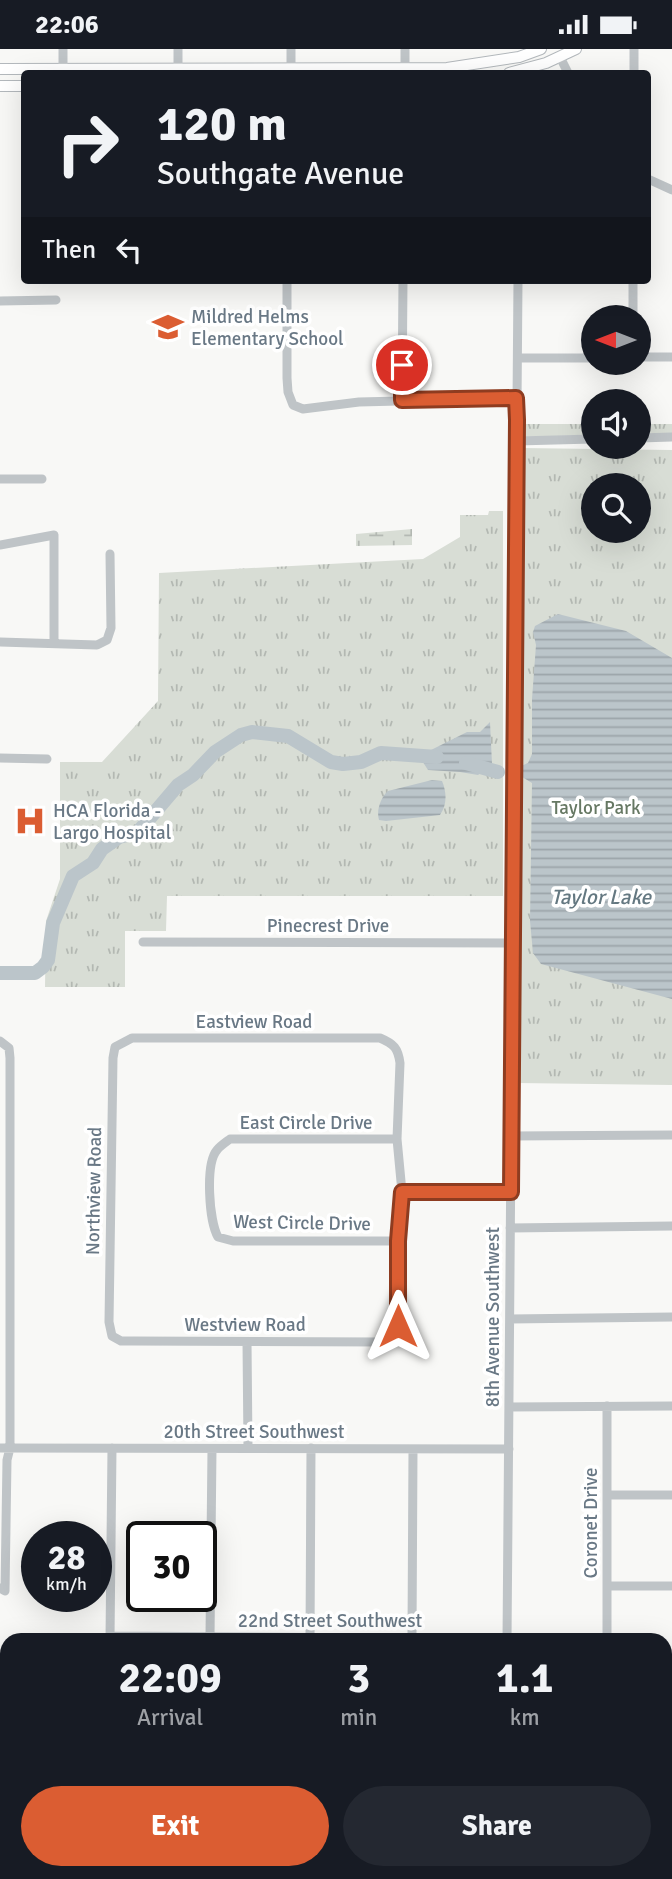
<!DOCTYPE html>
<style>
body{margin:0;font-family:Signika,sans-serif;background:#242831;color:#f1f3f6;height:100vh;display:flex;flex-direction:column;font-size:26px;white-space:nowrap}
*{box-sizing:border-box;margin:0}
p{font-size:23px;color:#9ea1a6}
.icon{flex:none;width:38px;height:38px;fill:none;stroke:currentColor;stroke-width:2;stroke-linecap:round;stroke-linejoin:round}
.map{position:relative;flex:1;overflow:hidden}
.side{position:absolute;left:0px;top:1584px;width:672px;height:247px;display:flex;flex-direction:column;background:#171b24;border-radius:21px 21px 0 0;box-shadow:0 7px 28px #0002}
.side>*{flex:none}
.top-card{position:absolute;left:21px;top:21px;width:630px;height:214px;border-radius:7px;box-shadow:0 7px 28px #0002;background:#171b24;color:#f1f3f6;overflow:hidden}
.needle{width:46px;rotate:270deg}
.controls{position:absolute;left:581px;top:256px;display:grid;gap:14px}
.controls a{display:grid;place-items:center;width:70px;height:70px;border-radius:50%;background:#171b24;box-shadow:0 7px 28px #0002;font-size:35px}
.speed{position:absolute;left:21px;top:1472px;display:flex;gap:14px;font-size:35px;font-weight:700;text-align:center}
.speed>*{display:grid;place-content:center;width:91px;height:91px;border-radius:50%;background:#171b24;box-shadow:0 7px 28px #0002;line-height:1}
.speed small{font-size:18px;font-weight:400}
.speed .limit{border:4px solid #111;border-radius:10px;background:#fff;color:#111}
.pin{position:absolute;display:grid;place-items:center;width:60px;height:60px;color:#fff;margin:-30px;border:4px solid #fff;border-radius:50%;box-shadow:0 2px 7px #0007}
.me{position:absolute;width:77px;margin:-38px;rotate:0deg;stroke-linejoin:round;filter:drop-shadow(0 0 5px #0008)}
.turn{display:flex;align-items:center;gap:24px;height:147px;padding:0 21px;font-size:32px}
.turn .icon{width:91px;height:91px;stroke-width:2.5}
.turn b{display:block;font-size:49px;line-height:60px}
.then{display:flex;align-items:center;height:66px;padding:0 21px;background:#0003;gap:14px;font-size:26px}
.eta{display:flex;justify-content:space-evenly;align-items:center;height:119px;text-align:center}
.eta b{font-size:42px;font-weight:700;line-height:49px}
.primary-button{display:flex;gap:14px;margin-top:auto;padding:14px 21px}
.primary-button a{flex:1;height:80px;border-radius:42px;background:#db5d32;color:#fff;font-size:28px;font-weight:700;line-height:80px;text-align:center}
.primary-button a+a{background:#242831;color:#f1f3f6}
.status{display:flex;justify-content:space-between;align-items:center;height:49px;padding:0 35px;background:#171b24;direction:ltr}
.status svg{height:19px;fill:currentColor}
.map>svg:first-child{display:block}
.grass{fill:url(#grass-tufts);fill-rule:evenodd}
.wetland{fill:url(#wetland-marsh)}
.water{fill:url(#water-rules)}
.lines{fill:none;stroke-linecap:round;stroke-linejoin:round}
.river{stroke:#bbc5ca;stroke-width:14}
.major-casing{stroke:#b3b8bc;stroke-width:12}
.minor{stroke:#bfc4c7;stroke-width:9}
.major{stroke:#fff;stroke-width:10}
.route-casing{stroke:#8e3c20;stroke-width:18}
.route{stroke:#db5d32;stroke-width:12}
.labels{text-anchor:middle;stroke-width:7;stroke-linejoin:round;paint-order:stroke}
.poi-label{font-size:19px;fill:#697885;stroke:#fff;text-anchor:start}
.park-label{font-size:19px;fill:#667863;stroke:#fff}
.street-label{font-size:19px;fill:#697885;stroke:#fff}
.water-label{font-size:21px;font-style:italic;fill:#647881;stroke:#fff}
</style>
<div class="status"><b>22:06</b><svg viewBox="0 0 49 12"><path d="M0 12V9h3v3zM5 12V6h3v6zM10 12V3h3v9zM15 12V0h3v12zM26 1h20v11H26zM47 4h2v5h-2z"/></svg></div>
<div class="map">
<svg width="672" height="1830" viewBox="0 0 672 1830">
<defs>
<pattern id="grass-tufts" width="24" height="20" patternUnits="userSpaceOnUse" patternTransform="scale(1.75)"><rect width="24" height="20" fill="#d8ddd5"/><path d="M3 7l-1-3M5 7V3M7 7l1-3M15 17l-1-3M17 17v-4M19 17l1-3" fill="none" stroke="#b3b8b2"/></pattern>
<pattern id="wetland-marsh" width="20" height="14" patternUnits="userSpaceOnUse" patternTransform="scale(1.75)"><rect width="20" height="14" fill="#d8ddd5"/><path d="M1 5h8M5 5V1M11 12h8M15 12V8" fill="none" stroke="#b3b8b2"/></pattern>
<pattern id="water-rules" width="6" height="5" patternUnits="userSpaceOnUse" patternTransform="scale(1.75)"><rect width="6" height="5" fill="#bbc5ca"/><path d="M0 2.5h6" fill="none" stroke="#9ca5aa"/></pattern>
</defs>
<rect width="100%" height="100%" fill="#f8f8f6"/>
<path class="grass" d="M 521,375 L 593,375 L 593,386 L 521,388 Z
M 639,375 L 672,375 L 672,384 L 639,385 Z
M 522,399 L 672,401 L 672,1036 L 517,1034 ZM 593,436 L 639,436 L 639,481 L 593,481 Z
M 489,462 L 503,462 L 503,847 L 167,847 L 166,882 L 125,882 L 125,938 L 45,938 L 46,872 L 60,830 L 60,713 L 102,713 L 158,652 L 159,524 L 423,510 L 460,488 L 460,466 L 488,466 Z"/>
<path class="wetland" d="M 412,480 L 412,496 L 356,497 L 356,485 Z"/>
<path class="water" d="M 558,565 L 626,582 L 672,609 L 672,950 L 541,915 L 533,904 L 530,872 L 532,734 L 519,726 L 519,718 L 528,714 L 532,705 L 532,650 L 536,596 L 533,583 L 535,577 Z
M 490,673 L 492,715 L 478,726 L 460,723 L 428,721 L 419,707 L 467,683 L 480,683 Z
M 432,731 L 442,732 C 447,744 447,756 440,766 L 386,772 L 379,771 C 376,761 381,748 388,742 Z"/>
<g class="lines">
<path class="river" d="M 466,714 L 498,723
M 0,924 L 35,924 L 43,918 L 48,911 L 53,874 L 73,827 L 93,814 L 102,800 L 119,788 L 138,783 L 178,736 L 193,726 L 215,703 L 241,686 L 252,683 L 288,687 L 331,713 L 343,715 L 361,713 L 381,704 L 437,708
M 0,1611 L 7,1619
M 103,1824 L 105,1830"/>
<defs>
<path id="major" d="M 0,20 L 447,19 L 519,8 L 541,0
M 509,24 L 546,14 L 576,0
M 0,37 L 24,37"/>
</defs>
<use href="#major" class="major-casing"/>
<path class="minor" d="M 634,0 L 634,24
M 560,8 L 568,24
M 63,24 L 63,0
M 178,24 L 178,0
M 291,24 L 291,0
M 405,24 L 405,0
M 648,130 L 672,141
M 287,231 L 287,329 L 288,343 L 293,356 L 303,360 L 359,353 L 516,349
M 0,252 L 56,251
M 633,268 L 633,231
M 639,308 L 672,308
M 518,309 L 593,309
M 402,351 L 403,231
M 639,389 L 672,388
M 517,392 L 593,390
M 0,430 L 42,430
M 0,496 L 54,486 L 54,594
M 0,593 L 97,596 L 107,591 L 111,579 L 110,505
M 0,709 L 47,710
M 143,893 L 513,894
M 132,989 L 380,989 C 394,995 398,999 400,1014 L 397,1090 L 402,1143 L 398,1192 L 398,1277 L 380,1293 L 132,1292 L 121,1292 L 112,1287 L 109,1273 L 113,1009 L 115,998 Z
M 0,992 L 9,999 L 10,1009 L 10,1399 L 7,1411 L 5,1542 L 0,1539
M 511,1087 L 672,1086
M 397,1090 L 230,1090 C 226,1093 220,1097 217,1101 C 205,1115 209,1172 218,1188 L 233,1192 L 398,1192
M 402,1143 L 511,1143
M 510,1179 L 672,1177
M 510,1270 L 672,1268
M 247,1293 L 248,1399
M 607,1357 L 607,1591
M 509,1358 L 672,1357
M 0,1399 L 509,1400
M 608,1446 L 672,1446
M 608,1537 L 672,1537
M 110,1587 L 507,1590
M 210,1588 L 212,1400
M 412,1588 L 413,1400
M 110,1590 L 112,1399
M 310,1591 L 311,1399
M 507,1591 L 518,231
M 665,1628 L 672,1628
M 665,1723 L 672,1723
M 0,1751 L 0,1830
M 162,1824 L 164,1830
M 307,1830 L 307,1824
M 505,1830 L 505,1824
M 569,1830 L 569,1824"/>
<use href="#major" class="major"/>
</g>
<g class="lines">
<defs>
<path id="route" d="M 398,1277 L 398,1192 L 402,1143 L 511,1143 L 517,371 L 516,349 L 402,351 L 402,316"/>
</defs>
<use href="#route" class="route-casing"/>
<use href="#route" class="route"/>
</g>
<defs>
<symbol id="school-bare" viewBox="-9 -9 18 18"><path d="M0-5L7-2L0 1L-7-2ZM-4 1L0 2.5L4 1V4Q0 6-4 4Z" fill="#db5d32" stroke="#fff" stroke-width="2.5" paint-order="stroke"/></symbol>
<symbol id="hospital-bare" viewBox="-9 -9 18 18"><path d="M-5-5h3v3.5h4V-5h3V5h-3V1.5h-4V5h-3Z" fill="#db5d32" stroke="#fff" stroke-width="2.5" paint-order="stroke"/></symbol>
</defs>
<g fill-rule="evenodd">
<use href="#school-bare" x="146" y="256" width="44" height="44"/>
<use href="#hospital-bare" x="8" y="750" width="44" height="44"/>
</g>
<g class="labels">
<g class="poi-label">
<text x="191" y="274">Mildred Helms<tspan x="191" dy="22">Elementary School</tspan></text>
<text x="53" y="768">HCA Florida -<tspan x="53" dy="22">Largo Hospital</tspan></text>
</g>
<g class="park-label">
<text x="596" y="765">Taylor Park</text>
</g>
<g class="street-label">
<text x="328" y="883">Pinecrest Drive</text>
<text x="254" y="979">Eastview Road</text>
<text x="306" y="1080">East Circle Drive</text>
<text transform="translate(93 1142) rotate(-89)" y="7">Northview Road</text>
<text transform="translate(302 1173) rotate(1)" y="7">West Circle Drive</text>
<text transform="translate(492 1268) rotate(-90)" y="7">8th Avenue Southwest</text>
<text x="245" y="1282">Westview Road</text>
<text x="254" y="1389">20th Street Southwest</text>
<text transform="translate(590 1474) rotate(-90)" y="7">Coronet Drive</text>
<text x="330" y="1578">22nd Street Southwest</text>
</g>
<g class="water-label">
<text x="601" y="855">Taylor Lake</text>
</g>
</g>
</svg>
<div class="controls">
<a><svg class="needle" viewBox="-14 -14 28 28"><path d="M0-13l5 13h-10z" fill="#e53935"/><path d="M0 13l5-13h-10z" fill="#9ea1a6"/></svg></a>
<a><svg class="icon" aria-label="sound" viewBox="0 0 24 24"><path d="M4 9h4l5-4v14l-5-4H4zM17 9q2 3 0 6"/></svg></a>
<a><svg class="icon" aria-label="search" viewBox="0 0 24 24"><circle cx="10" cy="10" r="6"/><path d="M15 15l6 6"/></svg></a>
</div>
<div class="speed"><div>28<small>km/h</small></div><div class="limit">30</div></div>
<div class="pin" style="left:402px;top:316px;background:#d93025"><svg class="icon" aria-label="arrive" viewBox="0 0 24 24"><path d="M6 21V4h12l-3 4 3 4H6"/></svg></div>
<svg class="me" style="left:398px;top:1277px" viewBox="-20 -20 40 40"><path d="M0-17L14 15 0 8-14 15z" fill="#db5d32" stroke="#fff" stroke-width="4"/></svg>
<div class="top-card">
<div class="turn"><svg class="icon" aria-label="right" viewBox="0 0 24 24"><path d="M7 20v-9h11M14 6l5 5-5 5"/></svg><div><b>120 m</b>Southgate Avenue</div></div>
<div class="then">Then<svg class="icon" aria-label="left" viewBox="0 0 24 24"><path d="M17 20v-9H6M10 6l-5 5 5 5"/></svg></div>
</div>
<section class="side">
<div class="eta">
<div><b>22:09</b><p>Arrival</p></div>
<div><b>3</b><p>min</p></div>
<div><b>1.1</b><p>km</p></div>
</div>
<div class="primary-button"><a>Exit</a><a>Share</a></div>
</section>
</div>
